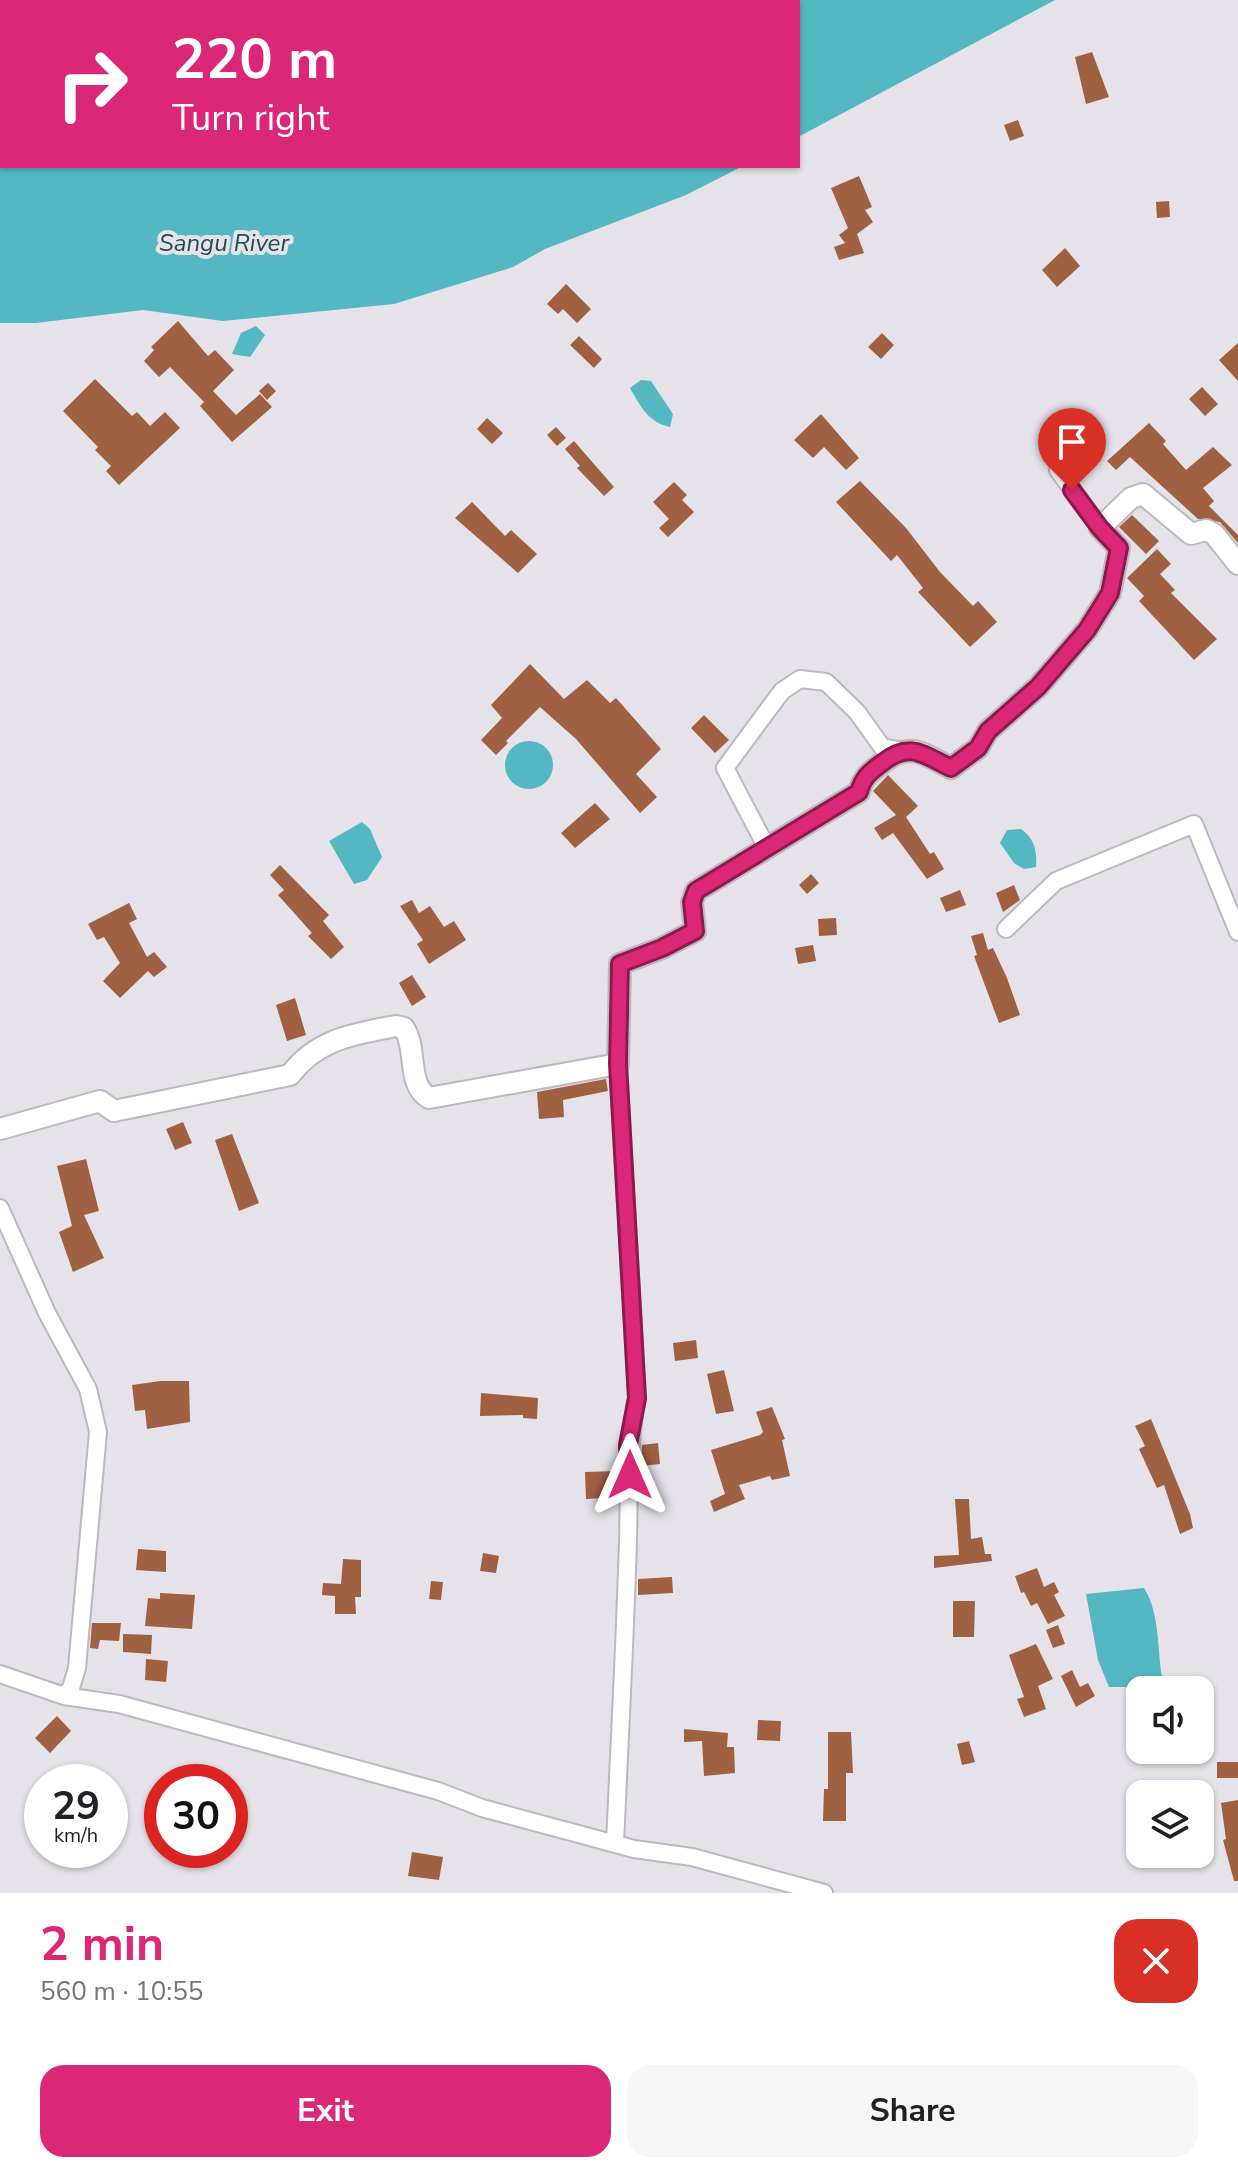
<!DOCTYPE html>
<meta charset="utf-8">
<style>
body{margin:0;font-family:"Nunito Sans",sans-serif;background:#f6f6f6;color:#202124;height:100vh;display:flex;flex-direction:column;font-size:30px;white-space:nowrap}
*{box-sizing:border-box;margin:0}
p{font-size:26px;color:#757577}
.icon{flex:none;width:44px;height:44px;fill:none;stroke:currentColor;stroke-width:2;stroke-linecap:round;stroke-linejoin:round}
.map{position:relative;height:1893px;overflow:hidden}
.panel{display:flex;flex-direction:column;background:#fff;flex:1}
.panel>*{flex:none}
.top-card{position:absolute;left:0px;top:0px;width:800px;height:168px;box-shadow:0 2px 6px #0004;background:#db2777;color:#fff;overflow:hidden}
.buttons{position:absolute;left:1126px;top:1676px;display:grid;gap:16px}
.buttons a{display:grid;place-items:center;width:88px;height:88px;border-radius:16px;background:#fff;box-shadow:0 2px 6px #0004;font-size:40px}
.speed{position:absolute;left:24px;top:1764px;display:flex;gap:16px;font-size:40px;font-weight:700;text-align:center}
.speed>*{display:grid;place-content:center;width:104px;height:104px;border-radius:50%;background:#fff;box-shadow:0 2px 6px #0004;line-height:1}
.speed small{font-size:20px;font-weight:400}
.speed .limit{border:12px solid #d22;background:#fff;color:#111}
.pin{position:absolute;display:grid;place-items:center;width:68px;height:68px;color:#fff;margin:-82px -34px;border-radius:50% 50% 50% 0;rotate:-45deg;box-shadow:0 0 8px #0007}
.pin .icon{rotate:45deg}
.me{position:absolute;width:88px;margin:-44px;rotate:0deg;stroke-linejoin:round;filter:drop-shadow(0 0 6px #0008)}
.turn{display:flex;align-items:center;gap:28px;height:168px;padding:0 40px;font-size:36px}
.turn .icon{width:104px;height:104px;stroke-width:2.5}
.turn b{display:block;font-size:56px;line-height:68px}
.round{display:grid;place-items:center;flex:none;width:84px;height:84px;border-radius:24px;background:#f6f6f6}
.head{display:flex;align-items:center;justify-content:space-between;height:136px;padding:0 40px}
h1{font-size:48px;font-weight:700;line-height:60px;color:#db2777}
.action{display:flex;gap:16px;margin-top:auto;padding:16px 40px}
.action a{flex:1;height:92px;border-radius:24px;background:#db2777;color:#fff;font-size:32px;font-weight:700;line-height:92px;text-align:center}
.action a+a{background:#f6f6f6;color:#202124}
.map>svg:first-child{display:block}
.water{fill:#53b8c1}
.building{fill:#a06142}
.lines{fill:none;stroke-linecap:round;stroke-linejoin:round}
.minor-casing{stroke:#bbb8bf;stroke-width:20}
.major-casing{stroke:#bbb8bf;stroke-width:24}
.minor{stroke:#fff;stroke-width:16}
.major{stroke:#fff;stroke-width:20}
.route-casing{stroke:#8e194d;stroke-width:20}
.route{stroke:#db2777;stroke-width:14}
.labels{text-anchor:middle;stroke-width:8;stroke-linejoin:round;paint-order:stroke}
.water-label{font-size:24px;font-style:italic;fill:#1e4c4f;stroke:#e5e2e9}
</style>
<div class="map">
<svg width="1238" height="1893" viewBox="0 0 1238 1893">
<rect width="100%" height="100%" fill="#e5e2e9"/>
<path class="water" d="M 0,0 L 1055,0 L 798,137 L 798,2 L 2,2 L 2,166 L 743,166 L 686,195 L 545,249 L 513,267 L 394,304 L 223,321 L 143,310 L 36,323 L 0,323 Z
M 256,326 L 265,335 L 250,357 L 232,354 L 241,333 Z
M 641,380 L 651,381 L 673,414 L 670,427 C 648,422 641,407 630,388 Z
M505 765a24 24 0 1 1 48 0a24 24 0 1 1-48 0Z
M 362,822 L 370,829 L 382,857 L 367,880 L 354,884 L 329,841 Z
M 1021,829 C 1035,839 1037,851 1036,867 L 1024,869 L 1014,863 L 1000,843 L 1007,830 Z
M 1144,1588 C 1160,1613 1157,1648 1162,1677 L 1145,1687 L 1109,1687 L 1098,1660 L 1086,1594 Z"/>
<path class="building" d="M 1092,52 L 1109,97 L 1086,104 L 1075,57 Z
M 1018,120 L 1024,136 L 1010,141 L 1004,125 Z
M 859,176 L 872,207 L 865,210 L 873,222 L 857,234 L 864,253 L 839,260 L 834,247 L 845,243 L 839,235 L 848,228 L 831,188 Z
M 1169,201 L 1170,217 L 1157,218 L 1156,202 Z
M 1065,248 L 1080,266 L 1057,287 L 1042,270 Z
M 566,284 L 591,309 L 577,323 L 563,309 L 558,314 L 547,304 Z
M 178,321 L 208,356 L 215,350 L 234,370 L 213,391 L 236,415 L 260,394 L 272,407 L 232,442 L 200,406 L 204,402 L 170,367 L 159,377 L 144,361 L 154,350 L 151,347 Z
M 882,333 L 894,345 L 881,359 L 868,347 Z
M 579,336 L 602,359 L 594,368 L 570,345 Z
M 1238,343 L 1238,381 L 1219,360 Z
M 95,379 L 132,416 L 137,412 L 150,426 L 165,412 L 180,428 L 119,485 L 106,471 L 111,466 L 95,450 L 98,447 L 63,411 Z
M 268,383 L 276,391 L 267,400 L 259,391 Z
M 1202,387 L 1218,404 L 1205,416 L 1189,399 Z
M 821,414 L 859,458 L 846,470 L 824,447 L 813,458 L 794,440 Z
M 487,418 L 503,433 L 492,444 L 477,429 Z
M 1149,423 L 1166,441 L 1163,444 L 1186,470 L 1213,447 L 1232,465 L 1203,488 L 1214,501 L 1209,506 L 1238,535 L 1238,543 L 1220,522 L 1198,519 L 1130,457 L 1116,470 L 1107,461 Z
M 556,427 L 566,438 L 557,446 L 547,435 Z
M 574,441 L 614,487 L 604,496 L 577,468 L 580,466 L 565,449 Z
M 860,481 L 906,528 L 940,572 L 973,606 L 978,601 L 997,622 L 970,647 L 918,592 L 923,588 L 897,555 L 891,561 L 836,502 Z
M 674,482 L 687,495 L 682,500 L 694,512 L 668,537 L 659,528 L 669,519 L 653,502 Z
M 472,502 L 505,536 L 511,530 L 537,554 L 518,573 L 455,518 Z
M 1132,515 L 1159,541 L 1146,554 L 1119,527 Z
M 1157,549 L 1171,564 L 1160,574 L 1175,590 L 1171,593 L 1217,639 L 1194,660 L 1139,601 L 1144,596 L 1127,578 Z
M 530,664 L 564,699 L 587,680 L 610,703 L 616,698 L 661,749 L 636,774 L 657,797 L 640,813 L 576,739 L 540,707 L 506,741 L 508,743 L 496,755 L 481,740 L 502,718 L 491,705 Z
M 704,715 L 729,740 L 715,753 L 691,728 Z
M 888,775 L 918,806 L 906,817 L 930,854 L 934,852 L 944,869 L 927,879 L 893,833 L 882,840 L 874,828 L 896,815 L 873,791 Z
M 595,803 L 610,819 L 575,848 L 561,833 Z
M 280,865 L 329,915 L 323,921 L 344,947 L 331,959 L 308,936 L 312,933 L 278,895 L 284,890 L 270,875 Z
M 811,874 L 819,883 L 807,894 L 799,885 Z
M 1014,885 L 1020,900 L 1003,912 L 996,893 Z
M 960,890 L 966,905 L 946,912 L 940,898 Z
M 412,900 L 419,913 L 430,906 L 444,927 L 454,921 L 466,940 L 429,964 L 417,944 L 423,940 L 400,906 Z
M 129,903 L 137,919 L 129,923 L 147,957 L 154,952 L 167,967 L 154,977 L 148,971 L 120,998 L 103,981 L 120,963 L 104,937 L 97,940 L 88,924 Z
M 836,918 L 837,935 L 819,936 L 818,919 Z
M 983,933 L 988,950 L 993,948 L 1007,978 L 1020,1015 L 999,1023 L 974,956 L 977,955 L 971,936 Z
M 813,945 L 816,961 L 798,964 L 795,948 Z
M 412,975 L 426,997 L 412,1006 L 399,983 Z
M 295,998 L 306,1035 L 287,1041 L 276,1005 Z
M 606,1079 L 608,1091 L 563,1100 L 564,1117 L 539,1119 L 537,1092 Z
M 183,1122 L 192,1143 L 175,1150 L 166,1129 Z
M 232,1134 L 259,1203 L 239,1211 L 215,1140 Z
M 86,1159 L 99,1211 L 84,1215 L 104,1258 L 73,1272 L 59,1232 L 72,1226 L 57,1166 Z
M 696,1340 L 698,1358 L 675,1361 L 673,1343 Z
M 724,1370 L 734,1411 L 716,1414 L 707,1374 Z
M 160,1381 L 189,1381 L 190,1422 L 147,1429 L 145,1410 L 135,1411 L 132,1385 Z
M 481,1393 L 538,1398 L 537,1419 L 523,1418 L 523,1415 L 480,1416 Z
M 772,1407 L 785,1439 L 782,1440 L 790,1476 L 772,1480 L 770,1476 L 739,1485 L 745,1499 L 714,1512 L 710,1501 L 725,1494 L 711,1450 L 760,1435 L 763,1432 L 756,1412 Z
M 1151,1419 L 1190,1514 L 1193,1528 L 1180,1534 L 1164,1485 L 1157,1488 L 1139,1449 L 1145,1446 L 1135,1426 Z
M 658,1443 L 660,1464 L 641,1466 L 642,1445 Z
M 618,1471 L 618,1497 L 586,1499 L 585,1472 Z
M 955,1499 L 969,1499 L 971,1539 L 982,1537 L 985,1554 L 991,1554 L 992,1561 L 934,1568 L 934,1556 L 959,1555 Z
M 138,1549 L 166,1551 L 166,1572 L 136,1570 Z
M 483,1553 L 499,1556 L 496,1573 L 480,1571 Z
M 343,1559 L 361,1560 L 361,1597 L 355,1597 L 356,1614 L 335,1614 L 335,1596 L 322,1595 L 323,1583 L 341,1584 Z
M 1037,1568 L 1044,1587 L 1054,1582 L 1059,1592 L 1054,1595 L 1065,1616 L 1048,1624 L 1037,1603 L 1031,1606 L 1024,1592 L 1021,1593 L 1015,1576 Z
M 672,1577 L 673,1593 L 638,1595 L 638,1579 Z
M 431,1581 L 443,1582 L 441,1600 L 429,1599 Z
M 160,1593 L 195,1595 L 192,1629 L 145,1626 L 148,1598 L 160,1599 Z
M 953,1601 L 975,1601 L 974,1637 L 953,1637 Z
M 92,1623 L 121,1623 L 119,1641 L 100,1640 L 98,1649 L 90,1648 Z
M 1058,1625 L 1065,1644 L 1053,1648 L 1046,1630 Z
M 123,1634 L 152,1635 L 151,1654 L 123,1652 Z
M 1036,1644 L 1053,1679 L 1038,1686 L 1046,1709 L 1024,1717 L 1017,1699 L 1024,1697 L 1009,1655 Z
M 146,1659 L 168,1661 L 166,1682 L 145,1680 Z
M 1072,1670 L 1080,1687 L 1088,1683 L 1095,1696 L 1076,1707 L 1061,1676 Z
M 57,1716 L 71,1731 L 50,1753 L 35,1738 Z
M 758,1720 L 781,1721 L 780,1741 L 757,1740 Z
M 684,1729 L 728,1733 L 727,1747 L 734,1747 L 735,1773 L 704,1776 L 702,1741 L 684,1742 Z
M 828,1732 L 851,1732 L 853,1773 L 846,1773 L 846,1821 L 823,1821 L 824,1789 L 828,1789 Z
M 969,1741 L 975,1762 L 962,1765 L 957,1744 Z
M 1217,1762 L 1238,1762 L 1238,1778 L 1217,1778 Z
M 1238,1800 L 1238,1881 L 1234,1881 L 1223,1840 L 1226,1839 L 1221,1803 Z
M 412,1852 L 443,1857 L 439,1880 L 408,1876 Z"/>
<g class="lines">
<defs>
<path id="minor" d="M 1058,470 L 1100,528
M 767,848 L 725,768 L 782,691 L 800,679 L 826,682 L 857,712 L 882,747 L 898,750
M 1006,929 L 1056,881 L 1194,824 L 1238,932
M 0,1208 L 47,1313 L 88,1389 L 98,1432 L 77,1668 L 71,1688 L 64,1696 L 0,1674
M 64,1696 L 119,1704 L 438,1791 L 482,1808 L 634,1849 L 692,1857 L 824,1893
M 615,1844 C 619,1752 624,1661 627,1569 C 630,1511 626,1454 637,1398 L 618,1064"/>
<path id="major" d="M 0,1129 L 100,1101 L 114,1111 L 290,1075 C 317,1039 354,1034 396,1026 L 404,1028 C 418,1050 406,1084 429,1098 L 618,1064 L 620,964 L 662,948 L 695,931 L 692,902 L 696,891 L 859,792 C 863,777 870,772 882,763 C 910,741 922,753 951,768 L 978,748 L 988,731 L 1038,687 L 1087,630 L 1110,593 L 1119,548 L 1100,528 L 1131,498 L 1143,494 L 1191,534 L 1206,530 L 1214,534 L 1238,564"/>
</defs>
<use href="#minor" class="minor-casing"/>
<use href="#major" class="major-casing"/>
<use href="#minor" class="minor"/>
<use href="#major" class="major"/>
</g>
<g class="lines">
<defs>
<path id="route" d="M 630,1475 L 628,1445 L 637,1398 L 618,1064 L 620,964 L 662,948 L 695,931 L 692,902 L 696,891 L 859,792 C 863,777 870,772 882,763 C 910,741 922,754 951,768 L 978,748 L 988,731 L 1038,687 L 1087,630 L 1110,593 L 1119,548 L 1100,528 L 1072,490"/>
</defs>
<use href="#route" class="route-casing"/>
<use href="#route" class="route"/>
</g>
<g class="labels">
<g class="water-label">
<text x="224" y="251">Sangu River</text>
</g>
</g>
</svg>
<div class="buttons">
<a><svg class="icon" aria-label="sound" viewBox="0 0 24 24"><path d="M4 9h4l5-4v14l-5-4H4zM17 9q2 3 0 6"/></svg></a>
<a><svg class="icon" aria-label="layers" viewBox="0 0 24 24"><path d="M12 4l9 5-9 5-9-5zM3 14l9 5 9-5"/></svg></a>
</div>
<div class="speed"><div>29<small>km/h</small></div><div class="limit">30</div></div>
<div class="pin" style="left:1072px;top:490px;background:#d93025"><svg class="icon" aria-label="arrive" viewBox="0 0 24 24"><path d="M6 21V4h12l-3 4 3 4H6"/></svg></div>
<svg class="me" style="left:630px;top:1475px" viewBox="-20 -20 40 40"><path d="M0-17L14 15 0 8-14 15z" fill="#db2777" stroke="#fff" stroke-width="4"/></svg>
<div class="top-card">
<div class="turn"><svg class="icon" aria-label="right" viewBox="0 0 24 24"><path d="M7 20v-9h11M14 6l5 5-5 5"/></svg><div><b>220 m</b>Turn right</div></div>
</div>
</div>
<section class="panel">
<div class="head"><div><h1>2 min</h1><p>560 m · 10:55</p></div><a class="round" style="background:#d93025;color:#fff"><svg class="icon" aria-label="close" viewBox="0 0 24 24"><path d="M6 6l12 12M18 6L6 18"/></svg></a></div>
<div class="action"><a>Exit</a><a>Share</a></div>
</section>
